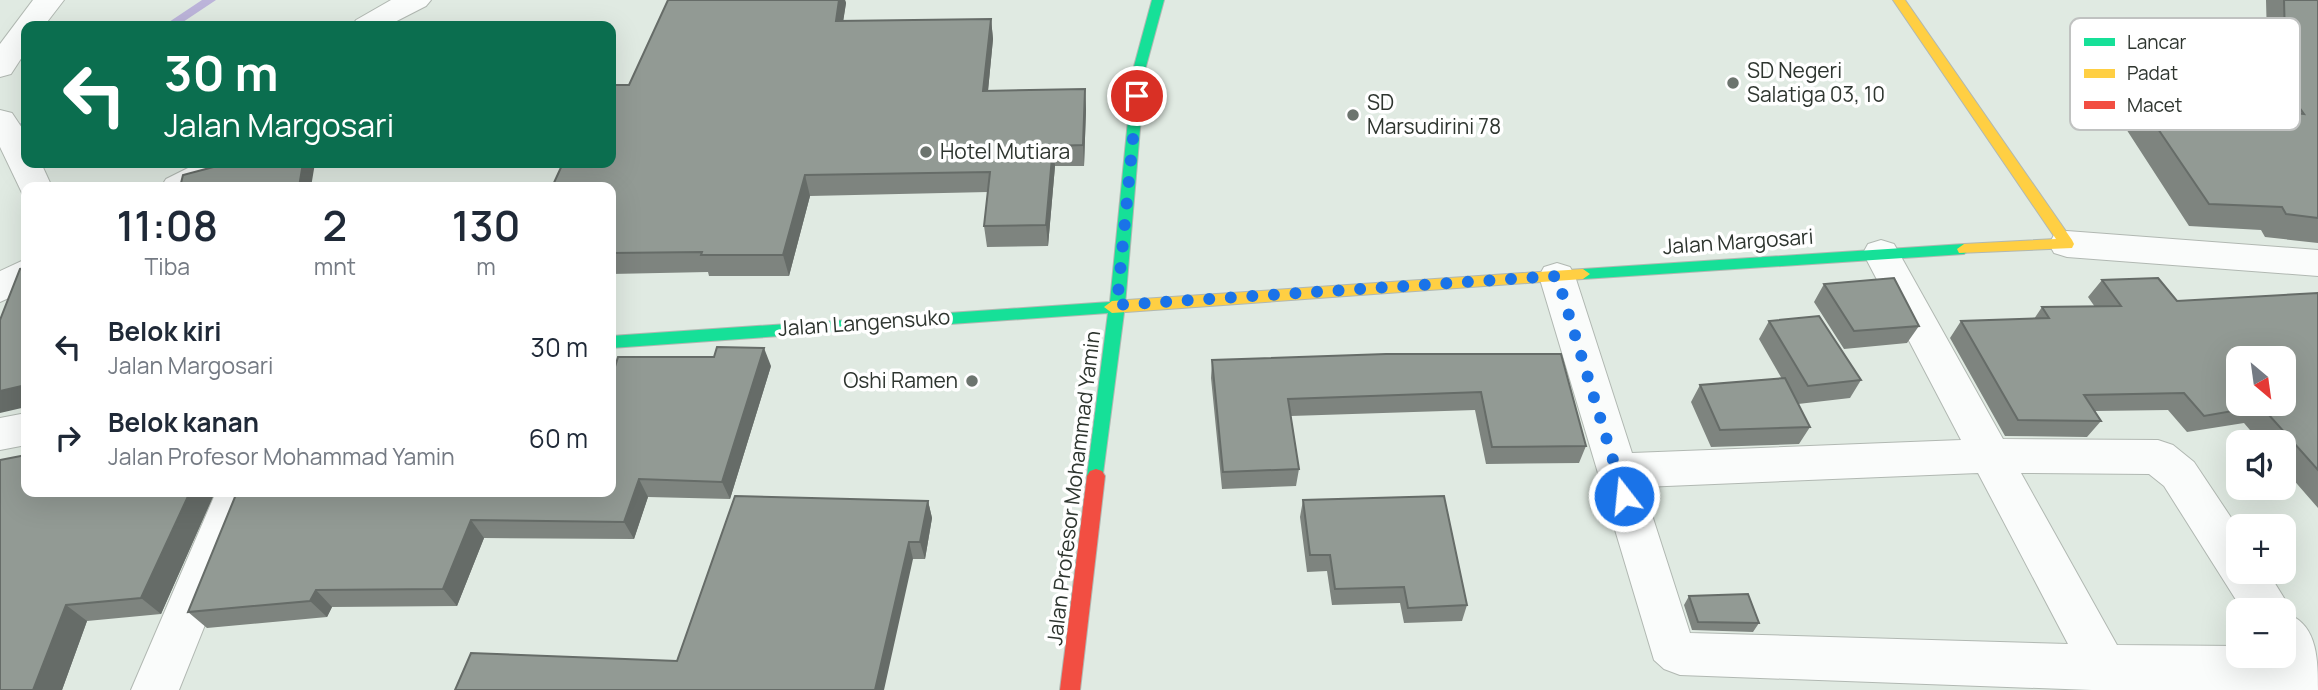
<!DOCTYPE html>
<html lang="id">
<meta charset="utf-8">
<style>
body{margin:0;font-family:Manrope,sans-serif;background:#f2f2f3;color:#1f2937;height:100vh;display:flex;flex-direction:column;font-size:26px;white-space:nowrap}
*{box-sizing:border-box;margin:0}
p{font-size:23px;color:#747a83}
.icon{flex:none;width:38px;height:38px;fill:none;stroke:currentColor;stroke-width:2;stroke-linecap:round;stroke-linejoin:round}
.map{position:relative;flex:1;overflow:hidden}
.panel{position:absolute;left:21px;top:182px;width:595px;height:315px;display:flex;flex-direction:column;background:#fff;border-radius:14px;box-shadow:0 7px 28px #0002}
.panel>*{flex:none}
.hud{position:absolute;left:21px;top:21px;width:595px;height:147px;border-radius:14px;box-shadow:0 7px 28px #0002;background:#0b6e4f;color:#fff;overflow:hidden}
.needle{width:46px;rotate:151deg}
.buttons{position:absolute;left:2226px;top:346px;display:grid;gap:14px}
.buttons a{display:grid;place-items:center;width:70px;height:70px;border-radius:14px;background:#fff;box-shadow:0 7px 28px #0002;font-size:35px}
.pin{position:absolute;display:grid;place-items:center;width:60px;height:60px;color:#fff;margin:-30px;border:4px solid #fff;border-radius:50%;box-shadow:0 2px 7px #0007}
.me{position:absolute;width:77px;margin:-38px;rotate:344deg;stroke-linejoin:round;filter:drop-shadow(0 0 5px #0008)}
.turn{display:flex;align-items:center;gap:24px;height:147px;padding:0 28px;font-size:32px}
.turn .icon{width:91px;height:91px;stroke-width:2.5}
.turn b{display:block;font-size:49px;line-height:60px}
.eta{display:flex;justify-content:space-evenly;align-items:center;height:119px;text-align:center}
.eta b{font-size:42px;font-weight:600;line-height:49px}
ul{padding:0;list-style:none}
li{display:flex;align-items:center;gap:21px;height:91px;padding:0 28px}
li div{flex:1}
li b{display:block;font-size:26px}
li em{font-style:normal}
.map>svg:first-child{display:block}
.lines{fill:none;stroke-linecap:round;stroke-linejoin:round}
.stream{fill:#bcb4da;fill-rule:evenodd}
.street-casing{stroke:#b1b8b2;stroke-width:2}
.fast-casing{stroke:#b1b8b2;stroke-width:2}
.slow-casing{stroke:#b1b8b2;stroke-width:2}
.jam-casing{stroke:#b1b8b2;stroke-width:2}
.street{fill:#fafcfb;fill-rule:evenodd}
.fast{fill:#16e098;fill-rule:evenodd}
.slow{fill:#ffcf43;fill-rule:evenodd}
.jam{fill:#f24e42;fill-rule:evenodd}
.wall{fill:#7e847f}
.shaded-wall{fill:#666c68}
.building{fill:#929a94;stroke:#666c68;stroke-width:2;fill-rule:evenodd}
.route{stroke:#1a73e8;stroke-width:12;stroke-dasharray:0 21.6}
.poi-dot{fill:#6c746e;stroke:#fff;stroke-width:2.5}
.labels{text-anchor:middle;stroke-width:7;stroke-linejoin:round;paint-order:stroke}
.poi-label{font-size:21px;fill:#2e352f;stroke:#fff;text-anchor:start}
.street-label{font-size:21px;fill:#2e352f;stroke:#fff}
.key{fill:#fff;stroke:#c0c2c1;stroke-width:2}
.key-label{font-size:19px;fill:#2e352f}
</style>
<div class="map">
<svg width="2318" height="690" viewBox="0 0 2318 690">
<rect width="100%" height="100%" fill="#e0eae2"/>
<g class="lines">
<path class="stream" d="M 202,0 L 216,0 L 177,26 L 163,26 Z
M 26,121 L 26,130 L 0,140 L 0,131 Z"/>
<defs>
<path id="street" d="M 33,0 L 64,0 L 44,26 L 26,26 L 26,51 L 11,74 L 0,77 L 0,44 Z
M 391,0 L 431,0 L 426,6 L 387,26 L 352,26 L 356,20 Z
M 0,110 L 12,113 L 26,134 L 26,163 L 41,163 L 52,187 L 26,187 L 26,196 L 23,195 L 0,147 Z
M 198,163 L 242,163 C 225,190 189,187 161,187 L 166,179 Z
M 2067,231 L 2318,250 L 2318,276 L 2067,257 L 2054,253 L 2049,244 L 2054,235 Z
M 1881,240 L 1894,244 L 2003,439 L 2158,440 L 2173,445 L 2194,462 L 2238,528 L 2238,572 L 2268,572 L 2292,611 L 2290,615 C 2318,627 2318,662 2318,690 L 2092,690 L 1680,675 L 1664,669 L 1654,660 L 1539,276 L 1544,267 L 1557,263 L 1570,267 L 1575,276 L 1632,453 L 1961,440 L 1863,253 L 1868,244 ZM 1978,473 L 2068,644 L 1690,633 L 1643,487 ZM 2021,473 L 2149,474 L 2164,486 L 2243,611 L 2284,611 L 2284,656 L 2238,656 L 2238,646 L 2117,645 Z
M 26,259 L 26,290 L 0,302 L 0,271 Z
M 26,413 L 26,445 L 0,450 L 0,418 Z
M 216,492 L 258,492 L 179,690 L 131,690 Z"/>
<path id="fast" d="M 1152,0 L 1164,0 L 1145,70 L 1125,305 L 1102,481 L 1096,483 L 1090,481 L 1087,476 L 1108,313 L 611,348 L 611,336 L 1110,302 L 1133,70 Z
M 1964,244 L 1971,249 L 1964,254 L 1583,279 L 1576,274 L 1583,269 Z"/>
<path id="slow" d="M 1893,0 L 1905,0 L 2072,240 L 2074,244 L 2072,248 L 1959,253 L 1957,249 L 1964,244 L 2056,239 Z
M 1583,269 L 1590,274 L 1583,279 L 1112,313 L 1104,307 L 1112,301 Z"/>
<path id="jam" d="M 1096,469 L 1102,471 L 1105,476 L 1080,690 L 1060,690 L 1087,476 L 1090,471 Z"/>
</defs>
<use href="#street" class="street-casing"/>
<use href="#fast" class="fast-casing"/>
<use href="#slow" class="slow-casing"/>
<use href="#jam" class="jam-casing"/>
<use href="#street" class="street"/>
<use href="#fast" class="fast"/>
<use href="#slow" class="slow"/>
<use href="#jam" class="jam"/>
</g>
<path class="wall" d="M 668,0 L 845,0 L 846,3 L 843,21 L 991,19 L 993,39 L 988,91 L 1085,89 L 1086,110 L 1084,166 L 1055,166 L 1048,246 L 987,247 L 984,226 L 988,192 L 810,196 L 789,276 L 709,276 L 708,272 L 611,274 L 611,187 L 629,85 Z
M 2266,0 L 2318,0 L 2318,243 L 2265,237 L 2261,230 L 2189,226 L 2119,118 L 2135,95 L 2266,110 L 2233,62 L 2251,40 L 2267,39 Z
M 2102,280 L 2177,301 L 2318,293 L 2318,508 L 2284,469 L 2284,443 L 2261,443 L 2244,423 L 2187,432 L 2168,410 L 2095,411 L 2101,421 L 2087,437 L 2005,436 L 1950,338 L 1961,321 L 2034,319 L 2042,307 L 2095,307 L 2088,297 Z
M 1824,284 L 1919,326 L 1907,343 L 1844,349 L 1814,302 Z
M 1769,321 L 1861,380 L 1850,398 L 1798,404 L 1810,427 L 1799,444 L 1711,447 L 1691,402 L 1700,385 L 1782,379 L 1759,339 Z
M 1561,354 L 1586,446 L 1579,463 L 1486,464 L 1475,410 L 1291,416 L 1299,469 L 1296,486 L 1222,489 L 1211,378 L 1212,360 Z
M 771,366 L 730,499 L 648,497 L 634,539 L 484,538 L 457,606 L 332,607 L 327,617 L 207,628 L 188,612 L 237,492 L 611,492 Z
M 26,492 L 215,492 L 161,614 L 87,621 L 62,690 L 0,690 Z
M 1303,500 L 1467,605 L 1462,621 L 1404,623 L 1400,603 L 1332,605 L 1327,571 L 1307,572 L 1300,517 Z
M 928,501 L 932,518 L 925,559 L 913,559 L 677,661 Z
M 1689,596 L 1759,623 L 1753,632 L 1692,630 L 1684,605 Z"/>
<path class="shaded-wall" d="M 839,0 L 845,0 L 846,3 L 840,42 L 836,21 Z
M 991,19 L 993,39 L 986,111 L 983,91 Z
M 1085,89 L 1086,110 L 1084,166 L 1083,145 Z
M 1053,146 L 1055,166 L 1048,246 L 1046,225 Z
M 303,163 L 315,163 L 311,187 L 299,187 Z
M 805,175 L 810,196 L 789,276 L 783,255 Z
M 764,348 L 771,366 L 730,499 L 722,482 Z
M 26,385 L 26,407 L 0,413 L 0,391 Z
M 639,479 L 648,497 L 634,539 L 624,522 Z
M 190,492 L 215,492 L 161,614 L 141,598 Z
M 928,501 L 932,518 L 925,559 L 920,542 Z
M 471,520 L 484,538 L 457,606 L 443,589 Z
M 909,542 L 913,559 L 884,690 L 875,690 Z
M 316,590 L 332,607 L 327,617 L 310,601 Z
M 66,605 L 87,621 L 62,690 L 33,690 Z"/>
<path class="building" d="M 668,0 L 839,0 L 836,21 L 991,19 L 983,91 L 1085,89 L 1083,145 L 1053,146 L 1046,225 L 984,226 L 990,172 L 805,175 L 783,255 L 701,255 L 702,252 L 611,253 L 611,187 L 552,187 L 563,163 L 611,163 L 611,85 L 629,85 Z
M 2284,0 L 2318,0 L 2318,218 L 2286,214 L 2282,207 L 2209,204 L 2135,95 L 2304,114 L 2251,40 L 2285,38 Z
M 220,163 L 303,163 L 299,187 L 180,187 L 183,175 L 217,166 Z
M 26,268 L 26,385 L 0,391 L 0,320 L 20,269 Z
M 1894,278 L 1919,326 L 1854,331 L 1824,284 Z
M 2158,278 L 2177,301 L 2318,293 L 2318,470 L 2261,406 L 2204,416 L 2184,393 L 2084,395 L 2101,421 L 2018,420 L 1961,321 L 2049,318 L 2042,307 L 2121,306 L 2102,280 ZM 2238,359 L 2284,359 L 2284,404 L 2238,404 Z
M 1819,316 L 1861,380 L 1808,386 L 1769,321 Z
M 717,347 L 764,348 L 722,482 L 639,479 L 624,522 L 471,520 L 443,589 L 316,590 L 310,601 L 188,612 L 237,492 L 611,492 L 611,370 L 614,370 L 618,357 L 714,357 Z
M 1386,354 L 1561,354 L 1586,446 L 1492,447 L 1481,392 L 1288,399 L 1299,469 L 1223,472 L 1212,360 Z
M 1785,378 L 1810,427 L 1720,430 L 1700,385 Z
M 26,455 L 26,492 L 190,492 L 141,598 L 66,605 L 33,690 L 0,690 L 0,460 Z
M 735,496 L 928,501 L 920,542 L 909,542 L 875,690 L 455,690 L 471,653 L 677,661 Z
M 1444,496 L 1467,605 L 1408,608 L 1404,587 L 1335,589 L 1330,555 L 1310,555 L 1303,500 Z
M 1748,594 L 1759,623 L 1698,622 L 1689,596 Z"/>
<g class="lines">
<path class="route" d="M 1137,96 L 1117,305 L 1557,276 L 1624,496"/>
</g>
<g class="poi-dot">
<circle cx="1733" cy="83" r="7"/>
<circle cx="1353" cy="115" r="7"/>
<circle cx="926" cy="152" r="7"/>
<circle cx="972" cy="381" r="7"/>
</g>
<g class="labels">
<g class="poi-label">
<text x="1747" y="78">SD Negeri<tspan x="1747" dy="24">Salatiga 03, 10</tspan></text>
<text x="1367" y="110">SD<tspan x="1367" dy="24">Marsudirini 78</tspan></text>
<text x="940" y="159">Hotel Mutiara</text>
<text x="958" y="388" text-anchor="end">Oshi Ramen</text>
</g>
<g class="street-label">
<text transform="translate(1738 242) rotate(-4)" y="7">Jalan Margosari</text>
<text transform="translate(864 323) rotate(-4)" y="7">Jalan Langensuko</text>
<text transform="translate(1074 488) rotate(-83)" y="7">Jalan Profesor Mohammad Yamin</text>
</g>
</g>
<rect x="2070" y="18" width="230" height="112" rx="10" class="key"/>
<rect x="2084" y="38" width="31" height="8" fill="#16e098"/>
<rect x="2084" y="69" width="31" height="9" fill="#ffcf43"/>
<rect x="2084" y="101" width="31" height="8" fill="#f24e42"/>
<g class="key-label">
<text x="2127" y="49">Lancar</text>
<text x="2127" y="80">Padat</text>
<text x="2127" y="112">Macet</text>
</g>
</svg>
<div class="buttons">
<a><svg class="needle" viewBox="-14 -14 28 28"><path d="M0-13l5 13h-10z" fill="#e53935"/><path d="M0 13l5-13h-10z" fill="#747a83"/></svg></a>
<a><svg class="icon" aria-label="sound" viewBox="0 0 24 24"><path d="M4 9h4l5-4v14l-5-4H4zM17 9q2 3 0 6"/></svg></a>
<a>+</a>
<a>−</a>
</div>
<div class="pin" style="left:1137px;top:96px;background:#d93025"><svg class="icon" aria-label="arrive" viewBox="0 0 24 24"><path d="M6 21V4h12l-3 4 3 4H6"/></svg></div>
<svg class="me" style="left:1624px;top:496px" viewBox="-20 -20 40 40"><circle r="17" fill="#1a73e8" stroke="#fff" stroke-width="3"/><path d="M0-11L8 9 0 5-8 9z" fill="#fff"/></svg>
<div class="hud">
<div class="turn"><svg class="icon" aria-label="left" viewBox="0 0 24 24"><path d="M17 20v-9H6M10 6l-5 5 5 5"/></svg><div><b>30 m</b>Jalan Margosari</div></div>
</div>
<section class="panel">
<div class="eta">
<div><b>11:08</b><p>Tiba</p></div>
<div><b>2</b><p>mnt</p></div>
<div><b>130</b><p>m</p></div>
</div>
<ul>
<li><svg class="icon" aria-label="left" viewBox="0 0 24 24"><path d="M17 20v-9H6M10 6l-5 5 5 5"/></svg><div><b>Belok kiri</b><p>Jalan Margosari</p></div><em>30 m</em></li>
<li><svg class="icon" aria-label="right" viewBox="0 0 24 24"><path d="M7 20v-9h11M14 6l5 5-5 5"/></svg><div><b>Belok kanan</b><p>Jalan Profesor Mohammad Yamin</p></div><em>60 m</em></li>
</ul>
</section>
</div>
